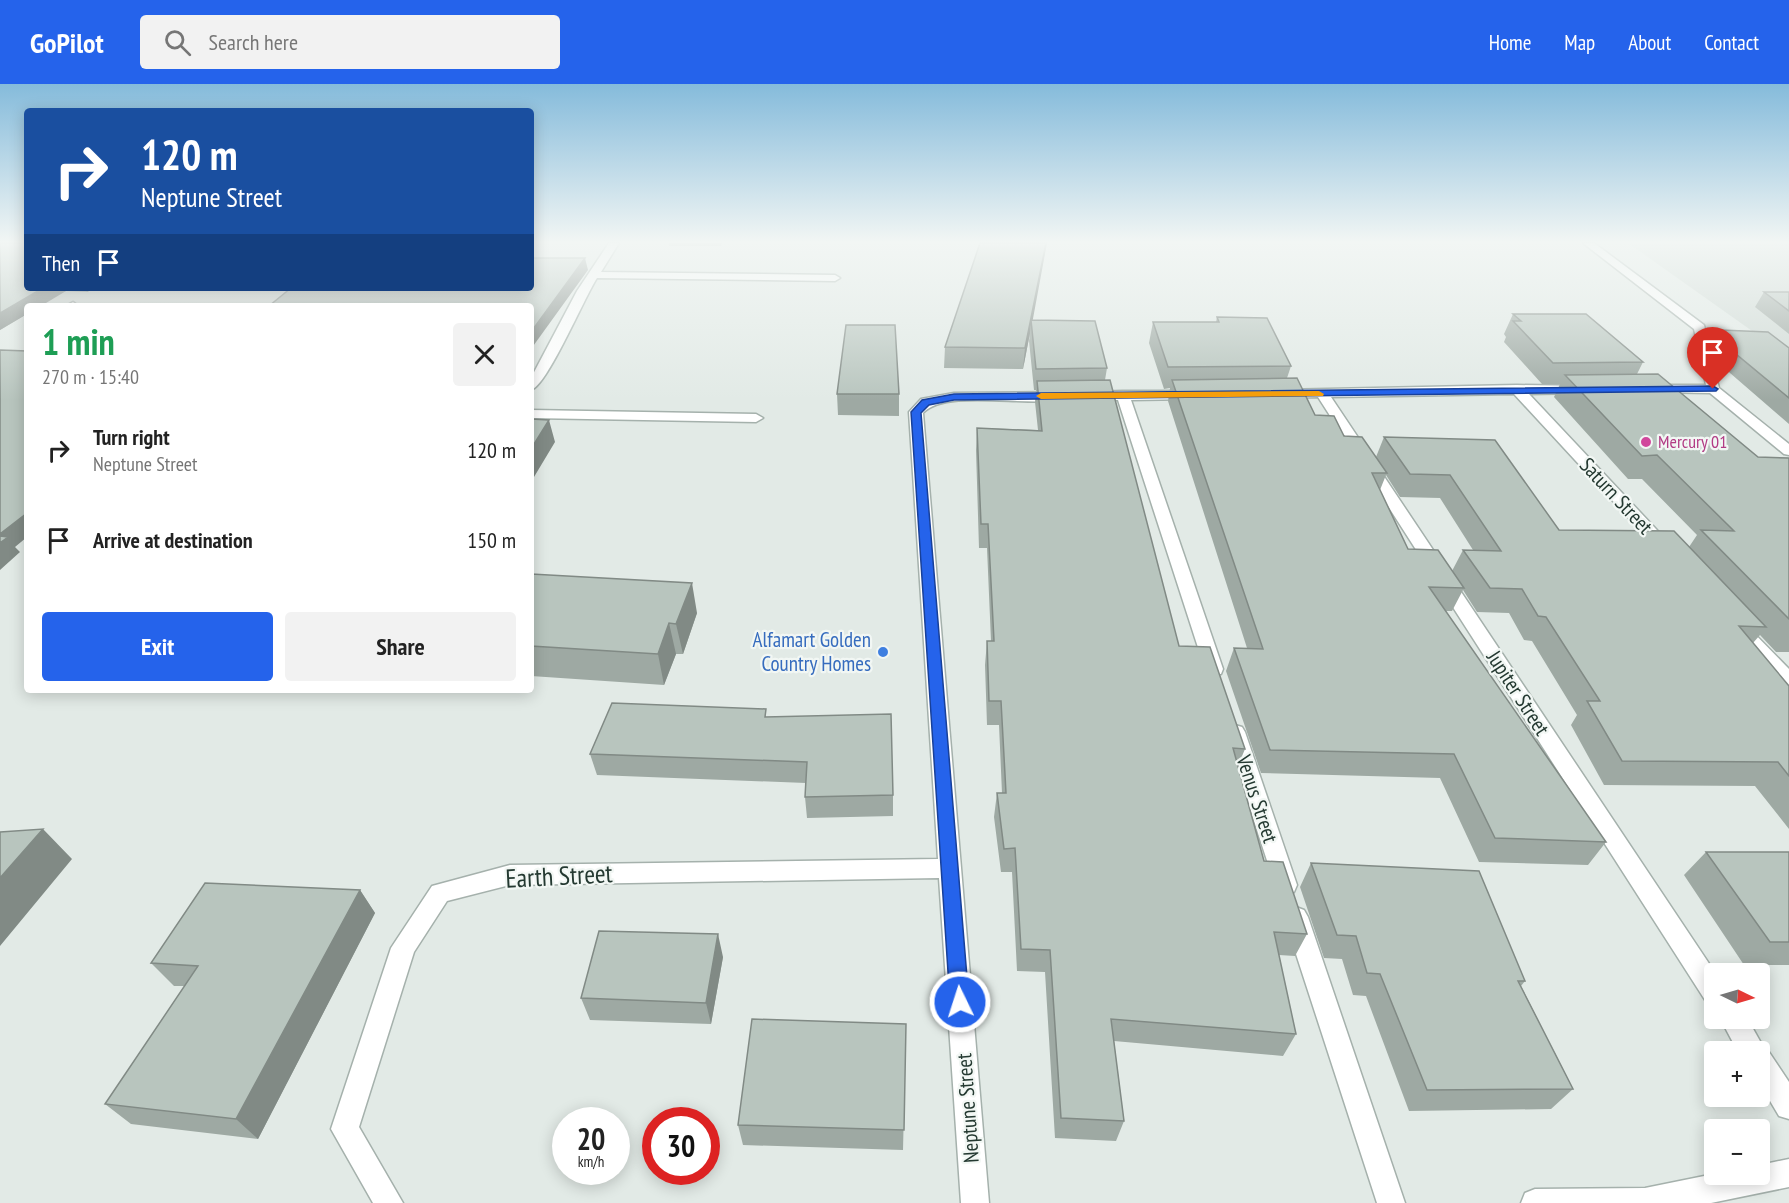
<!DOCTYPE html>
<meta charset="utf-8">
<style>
body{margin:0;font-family:"PT Sans Narrow",sans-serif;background:#f2f2f2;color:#222;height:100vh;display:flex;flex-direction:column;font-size:22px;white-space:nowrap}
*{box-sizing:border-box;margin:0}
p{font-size:20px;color:#767676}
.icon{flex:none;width:33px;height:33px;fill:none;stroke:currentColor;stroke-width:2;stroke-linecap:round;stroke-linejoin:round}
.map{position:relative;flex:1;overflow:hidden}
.panel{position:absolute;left:24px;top:219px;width:510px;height:390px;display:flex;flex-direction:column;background:#fff;border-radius:6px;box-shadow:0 3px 15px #0003}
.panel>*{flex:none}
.top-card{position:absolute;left:24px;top:24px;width:510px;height:183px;border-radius:6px;box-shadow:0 3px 15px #0003;background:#1a4fa0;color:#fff;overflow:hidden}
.needle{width:39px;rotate:95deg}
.controls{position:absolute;left:1704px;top:879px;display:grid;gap:12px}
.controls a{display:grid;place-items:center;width:66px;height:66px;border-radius:6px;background:#fff;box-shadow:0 3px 15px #0003;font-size:30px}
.speed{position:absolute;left:552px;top:1023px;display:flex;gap:12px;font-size:30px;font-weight:700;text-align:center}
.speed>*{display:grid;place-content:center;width:78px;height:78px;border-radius:50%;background:#fff;box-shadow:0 3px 15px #0003;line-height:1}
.speed small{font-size:15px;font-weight:400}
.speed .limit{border:9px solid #d22;background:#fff;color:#111}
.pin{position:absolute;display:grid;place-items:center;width:51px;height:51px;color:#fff;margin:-62px -26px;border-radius:50% 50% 50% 0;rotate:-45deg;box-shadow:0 0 6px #0007}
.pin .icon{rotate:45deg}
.me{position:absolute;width:66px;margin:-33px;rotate:356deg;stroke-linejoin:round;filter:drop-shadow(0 0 4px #0008)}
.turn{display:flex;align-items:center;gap:21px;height:126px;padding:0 18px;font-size:27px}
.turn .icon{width:78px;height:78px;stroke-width:2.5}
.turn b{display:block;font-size:42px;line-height:51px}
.then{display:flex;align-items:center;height:57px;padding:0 18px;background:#0003;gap:12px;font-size:22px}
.round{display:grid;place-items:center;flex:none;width:63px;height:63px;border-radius:6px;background:#f2f2f2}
.overview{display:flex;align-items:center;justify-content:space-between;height:102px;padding:0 18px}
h1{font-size:36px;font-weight:700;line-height:45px;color:#1e9e55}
.button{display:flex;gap:12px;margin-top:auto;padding:12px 18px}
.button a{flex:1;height:69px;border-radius:6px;background:#2563eb;color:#fff;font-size:24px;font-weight:700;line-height:69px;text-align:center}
.button a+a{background:#f2f2f2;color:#222}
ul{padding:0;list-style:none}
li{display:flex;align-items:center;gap:18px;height:90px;padding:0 18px}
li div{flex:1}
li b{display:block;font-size:22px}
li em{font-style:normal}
header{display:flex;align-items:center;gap:36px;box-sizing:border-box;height:84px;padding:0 30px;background:#2563eb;color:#fff}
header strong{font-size:28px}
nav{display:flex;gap:33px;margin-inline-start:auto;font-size:21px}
.search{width:420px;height:54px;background:#f2f2f2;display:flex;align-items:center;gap:15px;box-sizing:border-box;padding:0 21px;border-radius:6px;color:#767676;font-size:22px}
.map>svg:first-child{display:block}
.built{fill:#d0dad5}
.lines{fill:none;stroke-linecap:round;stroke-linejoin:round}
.minor-casing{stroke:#a5b1ac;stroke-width:3}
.minor{fill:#fff;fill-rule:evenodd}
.wall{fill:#9ea9a3;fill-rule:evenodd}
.shaded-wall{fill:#818a85}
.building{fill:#b8c5be;stroke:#818a85;stroke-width:1.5}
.route{fill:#2563eb;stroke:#184099;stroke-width:1.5}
.slow{fill:#f59e0b}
.hotel-dot{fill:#d1479c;stroke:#f2f7f4;stroke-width:2}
.shop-dot{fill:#3f7fe0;stroke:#f2f7f4;stroke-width:2}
.labels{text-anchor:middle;stroke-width:4.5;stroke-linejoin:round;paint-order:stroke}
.far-hotel-label{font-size:18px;fill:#b23c85;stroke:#f2f7f4;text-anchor:start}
.street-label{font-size:21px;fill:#243931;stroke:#f2f7f4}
.shop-label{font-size:21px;fill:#366cbe;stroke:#f2f7f4;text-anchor:end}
.near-street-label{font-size:26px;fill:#243931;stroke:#f2f7f4}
</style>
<header>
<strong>GoPilot</strong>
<div class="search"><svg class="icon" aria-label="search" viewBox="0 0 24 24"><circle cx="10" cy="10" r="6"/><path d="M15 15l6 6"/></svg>Search here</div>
<nav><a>Home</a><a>Map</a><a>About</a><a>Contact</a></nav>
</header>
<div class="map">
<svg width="1789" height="1119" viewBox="0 0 1789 1119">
<rect width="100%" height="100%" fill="#e2eae6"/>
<path class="built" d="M 1628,159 L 1789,159 L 1789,273 Z"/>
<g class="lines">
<defs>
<path id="minor" d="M 609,159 L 619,159 L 601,188 L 835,191 L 840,194 L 835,197 L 597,194 C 584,214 547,302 531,306 L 531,294 L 577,207 Z
M 1583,159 L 1594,159 L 1704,241 L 1719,304 L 1789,360 L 1789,371 L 1784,370 L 1710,309 L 1650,308 L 1650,302 L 1655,301 L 1706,301 L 1694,245 Z
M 73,218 L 78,222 L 66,222 Z
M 1517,301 L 1587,302 L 1587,308 L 1582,309 L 1529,310 L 1671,461 L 1673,464 L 1671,467 L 1659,467 L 1514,310 L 1331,313 L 1716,890 L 1714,920 L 1705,916 L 1318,313 L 1280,314 L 1273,310 L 1280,306 Z
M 1123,307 L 1192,307 L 1199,311 L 1192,315 L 1131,316 L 1223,585 L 1221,590 L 1207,590 L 1205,585 L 1118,316 L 1091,316 L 1084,312 L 1091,308 Z
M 1060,308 L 1067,312 L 1065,315 C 1029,324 947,304 923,329 L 989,1119 L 961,1119 L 939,794 L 510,801 L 447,817 L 414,868 L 359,1043 L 403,1119 L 373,1119 L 331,1045 L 391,864 L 432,802 L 510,781 L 938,775 L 909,328 L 921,315 L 954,309 Z
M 531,326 L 756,330 L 763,334 L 756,338 L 531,334 Z
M 1737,536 L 1743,538 L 1789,585 L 1789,604 L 1782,602 L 1731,546 L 1728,542 Z
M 1235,641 L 1242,643 L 1245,648 L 1297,801 L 1294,808 L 1286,811 L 1278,808 L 1275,801 L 1225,648 L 1228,643 Z
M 1296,823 L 1304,826 L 1308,833 L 1405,1119 L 1377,1119 L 1284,833 L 1288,826 Z
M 1720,934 L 1747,934 L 1765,966 L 1769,968 L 1789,998 L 1789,1035 L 1779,1032 L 1760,1000 L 1760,968 L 1738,968 Z
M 1789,1075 L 1789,1103 L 1711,1119 L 1521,1119 L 1525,1109 L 1535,1105 L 1645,1104 L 1714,1090 L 1760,1090 L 1760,1081 Z"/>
</defs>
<use href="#minor" class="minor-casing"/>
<use href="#minor" class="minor"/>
</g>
<path class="wall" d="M 0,159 L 27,204 L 95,204 L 87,208 L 66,207 L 27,222 L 27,230 L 0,246 Z
M 669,159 L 722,159 L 721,162 L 669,162 Z
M 1764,208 L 1789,208 L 1789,250 L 1755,223 Z
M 1513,230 L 1643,278 L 1637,290 L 1758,373 L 1789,374 L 1789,568 L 1776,568 L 1760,551 L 1753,559 L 1789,602 L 1789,745 L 1755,702 L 1604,701 L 1571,641 L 1577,631 L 1532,557 L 1524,556 L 1509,529 L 1477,528 L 1463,506 L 1452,527 L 1445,527 L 1606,758 L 1588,781 L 1479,778 L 1440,694 L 1261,689 L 1226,587 L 1234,564 L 1247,564 L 1168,317 L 1170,304 L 1164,305 L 1149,259 L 1153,238 L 1216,238 L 1217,233 L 1291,282 L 1287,294 L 1315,331 L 1376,373 L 1384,353 L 1559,446 L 1689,463 L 1697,451 L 1642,395 L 1628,395 L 1554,313 L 1560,300 L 1542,300 L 1504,258 L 1506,253 L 1504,250 ZM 1386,391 L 1400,413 L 1440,414 L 1473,466 L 1463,466 L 1452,487 L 1408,465 L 1380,406 Z
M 1032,236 L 1107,284 L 1105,296 L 1179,562 L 1245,665 L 1238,682 L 1264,777 L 1307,850 L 1295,872 L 1279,871 L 1296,950 L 1283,972 L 1114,957 L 1124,1037 L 1116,1057 L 1055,1054 L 1045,888 L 1017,887 L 1012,788 L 1001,788 L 994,733 L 997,709 L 1002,709 L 999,641 L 987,641 L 985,581 L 987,557 L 991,557 L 987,464 L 979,464 L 976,366 L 977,344 L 1038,346 L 1035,318 L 1036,306 L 1034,306 L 1029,257 L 1030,249 L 1023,285 L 944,284 L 945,263 Z
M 1721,246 L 1789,264 L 1789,340 L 1715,276 L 1711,262 Z
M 837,310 L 899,310 L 899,332 L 838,331 Z
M 531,490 L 697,529 L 683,570 L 676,570 L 664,601 L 531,592 Z
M 767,633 L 893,711 L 893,732 L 807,734 L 805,713 L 806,699 L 597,691 L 590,670 Z
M 1706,768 L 1789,768 L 1789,881 L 1744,881 L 1684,791 Z
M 1311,779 L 1525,897 L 1521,902 L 1573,1005 L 1551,1025 L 1409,1027 L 1366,912 L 1353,911 L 1342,875 L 1324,874 L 1300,803 Z
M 360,806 L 375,829 L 258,1055 L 131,1040 L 105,1020 L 185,902 L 174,902 L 151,879 Z
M 723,873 L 711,940 L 590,936 L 581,914 Z
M 906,940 L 903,1066 L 743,1061 L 738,1041 Z"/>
<path class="shaded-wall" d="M 1046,159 L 1047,159 L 1032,240 L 1031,236 L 1030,249 L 1023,285 L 1025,264 Z
M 585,174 L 588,186 L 531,265 L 531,248 Z
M 43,204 L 64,204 L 66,207 L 41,222 L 27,222 L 27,230 L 0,246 L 0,229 Z
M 85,204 L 95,204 L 87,208 Z
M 549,336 L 555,358 L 531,398 L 531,365 Z
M 27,429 L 27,453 L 15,463 L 20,468 L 0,486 L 0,450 Z
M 692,499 L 697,529 L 683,570 L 676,540 Z
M 669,539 L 676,570 L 664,601 L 658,570 Z
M 43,745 L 72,775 L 0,862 L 0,794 Z
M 360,806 L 375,829 L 258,1055 L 236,1035 Z
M 718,850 L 723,873 L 711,940 L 706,919 Z"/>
<path class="building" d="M 0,159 L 27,159 L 27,204 L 43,204 L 0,229 Z
M 980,159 L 1046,159 L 1025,264 L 945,263 Z
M 531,174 L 585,174 L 531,248 L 531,222 L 269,222 L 291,204 L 531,204 Z
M 1764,208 L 1789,208 L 1789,227 Z
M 1513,230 L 1586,230 L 1643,278 L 1553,279 L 1513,237 L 1521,237 Z
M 1217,233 L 1267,234 L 1291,282 L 1168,283 L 1153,238 L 1219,238 Z
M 1031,236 L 1095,237 L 1107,284 L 1036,285 Z
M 846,241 L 895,241 L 899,310 L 837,310 Z
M 1721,246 L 1768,248 L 1789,264 L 1789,314 L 1724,260 Z
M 0,266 L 27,267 L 27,429 L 0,450 Z
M 1658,290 L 1758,373 L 1789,374 L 1789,535 L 1701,446 L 1734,447 L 1657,371 L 1642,372 L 1565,291 Z
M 1297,294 L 1315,331 L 1334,332 L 1344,352 L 1362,353 L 1387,389 L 1372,389 L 1408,465 L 1438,466 L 1464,504 L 1429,503 L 1606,758 L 1495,754 L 1454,670 L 1270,666 L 1234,564 L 1263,565 L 1172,296 Z
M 1110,296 L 1179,562 L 1210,563 L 1245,665 L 1233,664 L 1264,777 L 1283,778 L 1307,850 L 1274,848 L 1296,950 L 1111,935 L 1124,1037 L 1061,1034 L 1050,866 L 1021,865 L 1015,764 L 1004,765 L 997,709 L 1006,709 L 1001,617 L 989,617 L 987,557 L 994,557 L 988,440 L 981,440 L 977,344 L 1042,347 L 1037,297 Z
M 531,335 L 549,336 L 531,365 Z
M 1384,353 L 1495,356 L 1559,446 L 1674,447 L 1766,543 L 1739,542 L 1789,602 L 1789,692 L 1778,678 L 1622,677 L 1587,617 L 1600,617 L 1546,533 L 1538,532 L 1522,505 L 1490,504 L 1463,466 L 1501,467 L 1450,391 L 1410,390 Z
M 0,452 L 8,453 L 0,459 Z
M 531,490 L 692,499 L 676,540 L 669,539 L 658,570 L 531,562 Z
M 612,619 L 766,625 L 765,633 L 891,630 L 893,711 L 805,713 L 807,678 L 590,670 Z
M 43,745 L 0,794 L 0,748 Z
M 1706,768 L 1789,768 L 1789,858 L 1770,858 Z
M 1311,779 L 1479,787 L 1525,897 L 1518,897 L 1573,1005 L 1427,1006 L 1380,890 L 1367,889 L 1356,852 L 1337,851 Z
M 205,799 L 360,806 L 236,1035 L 105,1020 L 198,882 L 151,879 Z
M 599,847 L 718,850 L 706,919 L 581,914 Z
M 752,935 L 906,940 L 904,1046 L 738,1041 Z"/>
<linearGradient id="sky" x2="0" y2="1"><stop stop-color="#85bbdb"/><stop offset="0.5" stop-color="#f2f6f4"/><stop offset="1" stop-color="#f2f6f4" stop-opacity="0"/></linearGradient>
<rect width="1789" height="316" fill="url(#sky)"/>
<path class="route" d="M 1713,302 L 1718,305 L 1716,307 L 954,316 L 929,321 L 921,329 L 969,918 L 967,924 L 960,927 L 953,924 L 950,918 L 911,328 L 922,316 L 954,310 Z"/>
<path class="slow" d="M 1319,307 L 1324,310 L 1323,312 L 1041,315 L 1036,312 L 1041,309 Z"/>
<circle class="hotel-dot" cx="1646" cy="358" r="6"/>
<circle class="shop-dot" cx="883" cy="568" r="6"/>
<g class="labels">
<g class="far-hotel-label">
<text x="1658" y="364">Mercury 01</text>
</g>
<g class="street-label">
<text transform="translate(1616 412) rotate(47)" y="7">Saturn Street</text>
<text transform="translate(1518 609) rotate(57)" y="7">Jupiter Street</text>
<text transform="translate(1257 715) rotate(72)" y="7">Venus Street</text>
<text transform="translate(968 1024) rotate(-94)" y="7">Neptune Street</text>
</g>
<g class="shop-label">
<text x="871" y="563">Alfamart Golden<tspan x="871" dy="24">Country Homes</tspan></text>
</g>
<g class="near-street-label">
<text transform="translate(559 792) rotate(-3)" y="9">Earth Street</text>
</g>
</g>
</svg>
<div class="controls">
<a><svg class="needle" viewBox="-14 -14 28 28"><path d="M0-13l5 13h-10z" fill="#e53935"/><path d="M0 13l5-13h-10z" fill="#767676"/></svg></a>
<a>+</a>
<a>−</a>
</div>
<div class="speed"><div>20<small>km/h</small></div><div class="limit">30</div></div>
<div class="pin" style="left:1713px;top:305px;background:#d93025"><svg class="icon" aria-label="arrive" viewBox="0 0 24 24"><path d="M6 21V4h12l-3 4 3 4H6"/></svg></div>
<svg class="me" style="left:960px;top:918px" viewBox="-20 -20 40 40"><circle r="17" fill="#2563eb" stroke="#fff" stroke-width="3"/><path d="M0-11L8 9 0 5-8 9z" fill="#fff"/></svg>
<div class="top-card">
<div class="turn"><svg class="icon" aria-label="right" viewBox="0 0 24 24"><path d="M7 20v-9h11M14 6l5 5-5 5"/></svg><div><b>120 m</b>Neptune Street</div></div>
<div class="then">Then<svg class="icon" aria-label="arrive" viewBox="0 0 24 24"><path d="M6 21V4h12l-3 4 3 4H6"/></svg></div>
</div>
<section class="panel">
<div class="overview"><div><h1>1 min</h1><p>270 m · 15:40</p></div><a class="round"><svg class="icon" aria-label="close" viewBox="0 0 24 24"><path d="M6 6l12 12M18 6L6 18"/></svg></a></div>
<ul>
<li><svg class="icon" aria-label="right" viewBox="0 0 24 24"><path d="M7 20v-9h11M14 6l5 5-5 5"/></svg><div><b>Turn right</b><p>Neptune Street</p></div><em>120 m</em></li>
<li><svg class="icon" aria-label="arrive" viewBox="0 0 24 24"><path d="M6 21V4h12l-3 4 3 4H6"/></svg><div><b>Arrive at destination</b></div><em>150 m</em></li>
</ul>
<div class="button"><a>Exit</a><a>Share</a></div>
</section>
</div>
